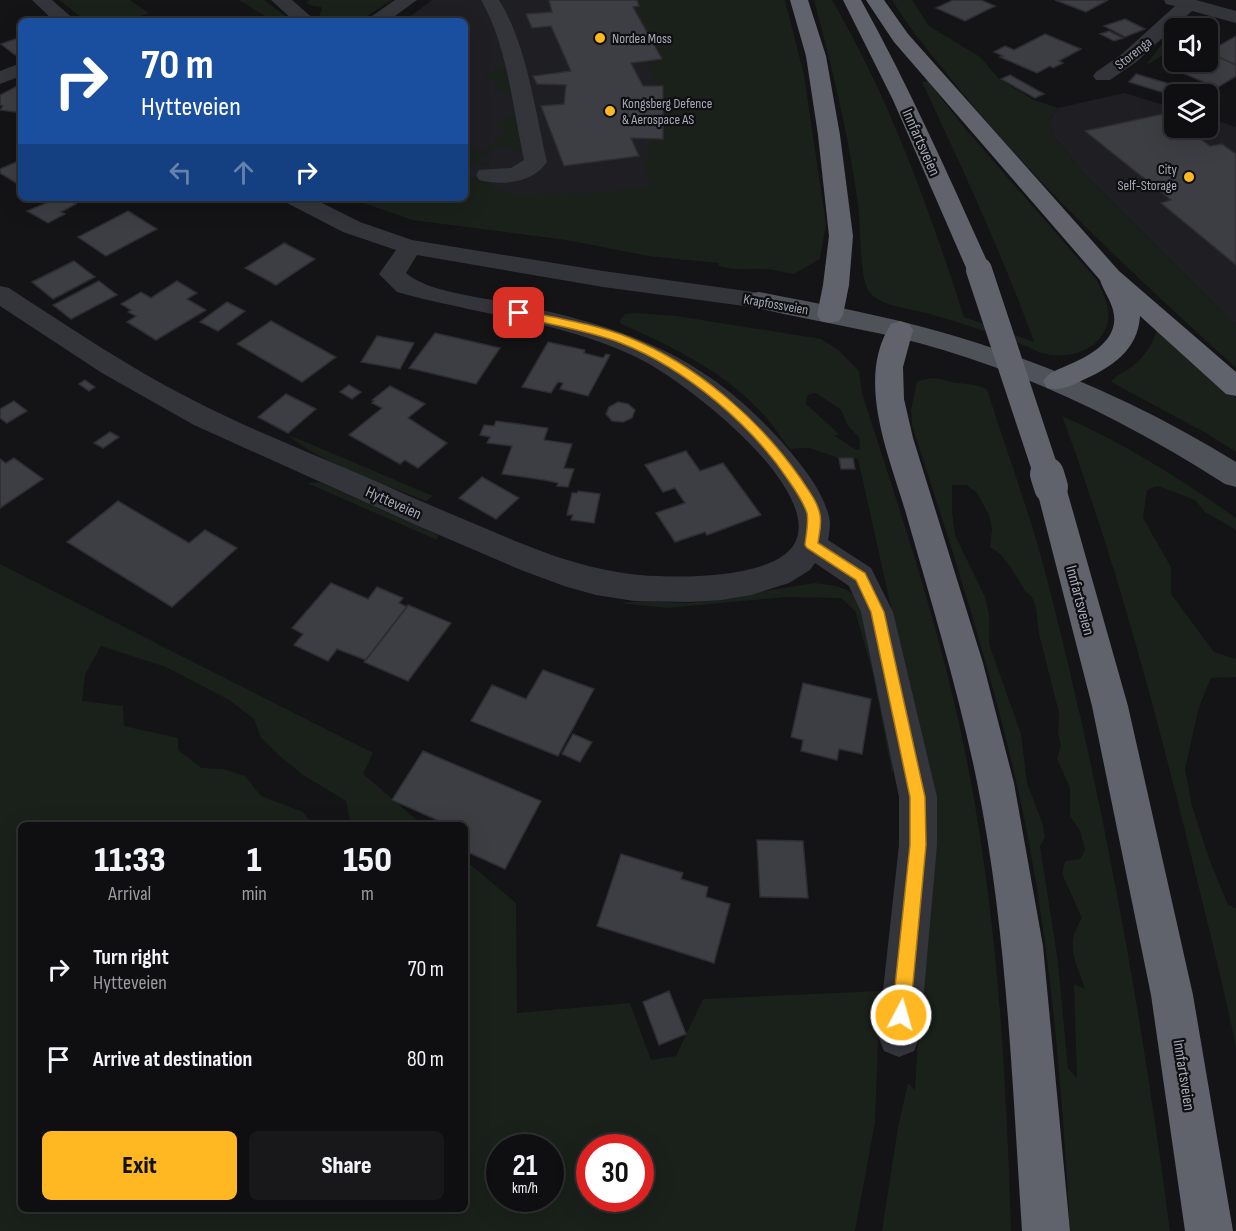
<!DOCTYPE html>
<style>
body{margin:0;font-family:"Sofia Sans Condensed",sans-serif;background:#181719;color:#f1f3f6;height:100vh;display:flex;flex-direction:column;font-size:22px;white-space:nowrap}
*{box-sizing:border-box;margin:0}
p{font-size:20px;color:#9b9c9f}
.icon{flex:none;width:33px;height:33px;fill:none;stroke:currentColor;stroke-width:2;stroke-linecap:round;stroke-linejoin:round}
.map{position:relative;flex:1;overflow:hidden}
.drawer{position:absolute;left:18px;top:822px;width:450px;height:390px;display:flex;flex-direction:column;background:#0f0e10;border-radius:9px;box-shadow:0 6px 24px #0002,0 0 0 2px #2f2e30}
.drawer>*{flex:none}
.banner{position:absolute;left:18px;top:18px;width:450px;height:183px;border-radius:9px;box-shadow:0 6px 24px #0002,0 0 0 2px #2f2e30;background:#1a4fa0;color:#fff;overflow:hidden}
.tools{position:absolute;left:1164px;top:18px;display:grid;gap:12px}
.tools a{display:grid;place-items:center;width:54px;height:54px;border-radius:9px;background:#0f0e10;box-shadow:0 6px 24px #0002,0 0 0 2px #2f2e30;font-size:30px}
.speed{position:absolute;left:486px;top:1134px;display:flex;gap:12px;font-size:30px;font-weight:700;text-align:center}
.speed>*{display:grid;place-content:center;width:78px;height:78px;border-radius:50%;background:#0f0e10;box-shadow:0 6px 24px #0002,0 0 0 2px #2f2e30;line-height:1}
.speed small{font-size:15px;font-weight:400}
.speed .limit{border:9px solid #d22;background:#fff;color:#111}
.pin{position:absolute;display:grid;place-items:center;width:51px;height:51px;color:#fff;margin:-26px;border-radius:12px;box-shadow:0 3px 9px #0006}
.me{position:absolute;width:66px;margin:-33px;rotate:6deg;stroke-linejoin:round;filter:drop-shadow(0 0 4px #0008)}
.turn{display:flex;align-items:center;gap:21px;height:126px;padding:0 24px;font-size:27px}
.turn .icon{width:78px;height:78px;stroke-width:2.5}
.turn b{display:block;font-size:42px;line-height:51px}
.lanes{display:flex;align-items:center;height:57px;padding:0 24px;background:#0003;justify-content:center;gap:30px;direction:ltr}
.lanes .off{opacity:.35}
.eta{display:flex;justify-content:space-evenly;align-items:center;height:102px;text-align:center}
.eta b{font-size:36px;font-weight:800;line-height:42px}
.primary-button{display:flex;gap:12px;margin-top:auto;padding:12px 24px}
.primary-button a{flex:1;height:69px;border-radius:9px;background:#ffb822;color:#111;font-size:24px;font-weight:800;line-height:69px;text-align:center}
.primary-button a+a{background:#181719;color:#f1f3f6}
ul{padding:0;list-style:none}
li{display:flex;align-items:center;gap:18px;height:90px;padding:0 24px}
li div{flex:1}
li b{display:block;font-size:22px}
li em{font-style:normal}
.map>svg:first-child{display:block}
.built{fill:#1f1f23}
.green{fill:#19211a;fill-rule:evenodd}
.building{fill:#3d3e43;stroke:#2d2d32;stroke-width:1.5}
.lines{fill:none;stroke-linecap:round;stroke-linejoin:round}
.minor{fill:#34353b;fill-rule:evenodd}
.major{fill:#50525a;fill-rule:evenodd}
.highway{fill:#60636c;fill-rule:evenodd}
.highway-bridge-far1{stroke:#60636c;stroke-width:26}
.highway-bridge{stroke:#60636c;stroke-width:34}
.route{fill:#ffb822;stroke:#a67816;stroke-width:1.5}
.poi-dot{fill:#ffb822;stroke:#0f0f11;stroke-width:2}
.labels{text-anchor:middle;stroke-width:4.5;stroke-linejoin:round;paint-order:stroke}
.far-poi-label{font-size:14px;fill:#a4a9b7;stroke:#0f0f11;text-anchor:start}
.far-street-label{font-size:14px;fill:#a4a9b7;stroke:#0f0f11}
.street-label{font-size:16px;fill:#a4a9b7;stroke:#0f0f11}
</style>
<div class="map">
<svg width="1236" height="1231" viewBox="0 0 1236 1231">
<rect width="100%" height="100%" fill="#141316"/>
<path class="built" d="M 432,0 L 693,0 L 687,260 L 649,256 L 567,240 L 413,220 L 349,198 L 465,198 L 465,21 L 404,21 Z
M 1124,93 L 1174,108 L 1174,128 L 1208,128 L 1208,118 L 1236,127 L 1236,325 L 1083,173 L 1052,134 L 1049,120 L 1058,108 Z"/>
<path class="green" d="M 59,0 L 130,0 L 149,13 L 141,16 L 147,21 L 86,21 Z
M 239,0 L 264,0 L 292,21 L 273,21 Z
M 310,0 L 392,0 L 359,21 L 322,21 L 318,18 L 322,10 L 321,7 L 309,5 L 306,2 Z
M 637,0 L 785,0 L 804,75 L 826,224 L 820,259 L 794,274 C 784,273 774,269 764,269 C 748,268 735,271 719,266 L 718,263 L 649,256 L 567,240 L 413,220 L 349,198 L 465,198 L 465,175 L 516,195 L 596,193 L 652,186 L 642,160 L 649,159 L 650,138 L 663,138 L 663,87 L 657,86 L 646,61 L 662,59 L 633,7 L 639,6 Z
M 814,0 L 832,0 C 890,99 929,208 964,317 L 1034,342 C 1002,253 962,168 922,82 L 928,81 L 963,126 L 1096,279 C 1105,296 1115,315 1103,334 C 1092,351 1072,357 1051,355 C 1039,354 1025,345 1013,341 C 984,331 956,321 926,313 C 909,308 879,307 868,290 C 859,275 861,225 858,205 C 849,136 832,67 814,0 Z
M 892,0 L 912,0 L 929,26 L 980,57 L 999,79 L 1034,100 L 1058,108 L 1049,120 L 1052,134 L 1083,173 L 1236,325 L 1236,368 C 1133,274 1030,180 943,69 C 925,47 907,25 892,0 Z
M 1174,29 C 1174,51 1166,53 1149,64 L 1147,63 Z
M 501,67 L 505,67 L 511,95 L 493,88 L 499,83 L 484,77 Z
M 511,115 L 515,116 L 523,149 L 519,152 L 499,145 L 479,159 L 491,164 L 489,166 L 472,162 L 465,156 L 471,149 L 481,152 L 509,132 L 496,125 Z
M 636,313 L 677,316 L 821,339 L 837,349 L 859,371 L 862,393 C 897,502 934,610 959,723 C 996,890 1006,1061 1011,1231 L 882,1231 L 898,1127 L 908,1083 L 915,1090 L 924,939 L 895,625 L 858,459 L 839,458 L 809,448 L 790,449 C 780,437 772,423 761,412 C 724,372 670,345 621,324 L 620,320 L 625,314 ZM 816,393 L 841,410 L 848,426 L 859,437 L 860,449 L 856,450 L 834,435 L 840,435 L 806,404 L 807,395 Z
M 1157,330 L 1236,398 L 1236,452 L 1206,433 L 1111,382 C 1115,376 1120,374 1127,370 C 1142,360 1151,348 1157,330 Z
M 932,378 C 941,378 948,382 957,383 C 967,384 976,384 987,389 C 1007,453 1032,518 1048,583 C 1103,796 1142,1014 1170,1231 L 1070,1231 C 1062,1088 1051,944 1021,804 C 994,676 952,550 912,425 L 911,410 L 917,381 ZM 952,485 L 966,485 L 977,493 L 989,515 L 992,529 L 990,547 L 1000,554 L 1010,566 L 1025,591 L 1032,597 L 1036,608 L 1039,634 L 1059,713 L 1058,733 L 1061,746 L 1057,759 L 1070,788 L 1070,816 L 1080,831 L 1085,850 L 1080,859 L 1065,861 L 1062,874 L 1082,918 C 1064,945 1076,961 1085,989 L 1074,984 L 1077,1078 L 1068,1069 L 1058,962 L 1040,846 L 1045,838 L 1043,825 L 1027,783 L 1021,734 L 989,644 L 989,615 L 985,597 L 955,535 L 952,511 Z
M 1062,416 C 1124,443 1181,479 1236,518 L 1236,530 L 1205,512 L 1195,500 L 1158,486 L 1147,490 L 1143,518 L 1171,567 L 1171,594 L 1214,652 L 1236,659 L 1236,677 L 1211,678 L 1199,707 L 1185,769 L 1192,806 L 1210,861 L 1228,905 L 1236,908 L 1236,1048 C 1222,978 1204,909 1187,839 C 1152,697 1113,554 1062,416 Z
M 288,435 L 308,443 L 433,496 L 426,501 C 384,484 322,464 288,435 Z
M 319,482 L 438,535 L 437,540 L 307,483 Z
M 0,564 L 373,753 L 363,774 L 423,825 L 351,825 L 346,801 L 303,775 L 282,758 L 261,738 L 254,719 L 229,700 L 166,667 L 101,646 L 85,675 L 82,701 L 123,706 L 124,726 L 178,738 L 178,750 L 202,768 L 223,769 L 245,776 L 261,796 L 303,812 L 313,825 L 21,825 L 21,1209 L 465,1209 L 465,860 L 516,903 L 517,1013 L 630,1003 L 651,1060 L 676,1056 L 703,999 L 880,991 L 875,1122 L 855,1231 L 0,1231 ZM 500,1148 L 550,1148 L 550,1198 L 500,1198 ZM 590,1148 L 640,1148 L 640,1198 L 590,1198 Z
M 814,583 C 835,586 848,585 862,604 L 895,764 L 892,774 L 873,674 L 855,611 L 841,598 L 787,597 L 667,608 L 618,603 L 645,601 L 690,603 Z"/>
<path class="building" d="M 549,0 L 637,0 L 639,6 L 633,7 L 662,59 L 631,63 L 643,86 L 663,86 L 663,139 L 631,138 L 639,156 L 564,166 L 541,106 L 564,104 L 566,85 L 537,84 L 533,76 L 571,71 L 551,26 L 532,28 L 526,14 L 552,12 Z
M 953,0 L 981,0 L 995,6 L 965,21 L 936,8 Z
M 1055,0 L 1108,0 L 1086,12 Z
M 1125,19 L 1145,29 L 1125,37 L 1104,26 Z
M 1109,31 L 1123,38 L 1114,41 L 1100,34 Z
M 1045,34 L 1081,49 L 1059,61 L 1063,63 L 1053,68 L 1050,66 L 1037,73 L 1000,57 L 1003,56 L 994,52 L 1005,46 L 1014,50 Z
M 1236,36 L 1236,65 L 1208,52 Z
M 21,37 L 21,53 L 15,55 L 1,44 Z
M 1208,52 L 1236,65 L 1236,76 L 1233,78 L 1217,88 L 1176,70 L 1192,62 L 1208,62 Z
M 1136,74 L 1204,94 L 1174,96 L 1129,82 Z
M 1010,75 L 1044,94 L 1035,98 L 1001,79 Z
M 21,84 L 21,109 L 16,112 L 0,110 L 3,106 L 0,105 L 0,95 Z
M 1167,113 L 1174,119 L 1174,128 L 1186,128 L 1210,146 L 1222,144 L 1236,154 L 1236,265 L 1161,203 L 1171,200 L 1085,131 Z
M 21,160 L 21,186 L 0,173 L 0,169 Z
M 58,198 L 66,198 L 76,204 L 61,212 L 65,214 L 48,223 L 27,211 Z
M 128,211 L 157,229 L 106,256 L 78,237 Z
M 284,243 L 315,259 L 276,285 L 245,268 Z
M 74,261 L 95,277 L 53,299 L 32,282 Z
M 99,281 L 117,295 L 71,319 L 53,305 Z
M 177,281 L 197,293 L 187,299 L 206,310 L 156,340 L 127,322 L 136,316 L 128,312 L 131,310 L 121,304 L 141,292 L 151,298 Z
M 227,302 L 245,311 L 218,331 L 200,322 Z
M 271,321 L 336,357 L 302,382 L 237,344 Z
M 435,333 L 500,348 L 476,384 L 409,368 Z
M 377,336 L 414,343 L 400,369 L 361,362 Z
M 548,342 L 585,350 L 584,353 L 603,358 L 606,354 L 610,355 L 588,396 L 560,389 L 563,383 L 558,382 L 551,393 L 522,387 Z
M 85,380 L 95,387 L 89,391 L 79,384 Z
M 349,385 L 361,392 L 352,399 L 340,392 Z
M 390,386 L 425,404 L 408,418 L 447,443 L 418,468 L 405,460 L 400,464 L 349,435 L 382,408 L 372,403 L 374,401 L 372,400 Z
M 286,394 L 316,409 L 288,433 L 258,417 Z
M 14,401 L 27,411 L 7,423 L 0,418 L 0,409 Z
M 618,402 L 628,404 L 635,410 L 632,418 L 623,422 L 612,421 L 606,414 L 609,407 Z
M 496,421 L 548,428 L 544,440 L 572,444 L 564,468 L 574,469 L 568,487 L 557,486 L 558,483 L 544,480 L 502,474 L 512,446 L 487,443 L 490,437 L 480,435 L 484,425 L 494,426 Z
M 110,432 L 119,437 L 103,448 L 94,443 Z
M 686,451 L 700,471 L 723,463 L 761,515 L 707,535 L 705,532 L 675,542 L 656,513 L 685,503 L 675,488 L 663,492 L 645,465 Z
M 14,458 L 43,479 L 0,508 L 0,459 L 6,463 Z
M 839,458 L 853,458 L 855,469 L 841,469 Z
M 482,477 L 519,498 L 496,519 L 459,498 Z
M 578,491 L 600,494 L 594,523 L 571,520 L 573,515 L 567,515 L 572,493 L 577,493 Z
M 118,501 L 189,543 L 205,530 L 237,548 L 172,607 L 67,542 Z
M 331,583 L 368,599 L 377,587 L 403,598 L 399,603 L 407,607 L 366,660 L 337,649 L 328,661 L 294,645 L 303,634 L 292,628 Z
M 408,605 L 451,623 L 408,681 L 364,662 Z
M 543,670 L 594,689 L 558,756 L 471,721 L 492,685 L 526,699 Z
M 803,683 L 871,699 L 862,754 L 839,749 L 837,760 L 801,751 L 803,740 L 791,737 Z
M 573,734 L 592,742 L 580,762 L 562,754 Z
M 423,751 L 541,801 L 505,869 L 465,851 L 465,825 L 448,825 L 392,800 Z
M 757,840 L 803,841 L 808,898 L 760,897 Z
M 621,854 L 683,873 L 681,879 L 708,887 L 706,897 L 730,904 L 714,963 L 597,926 Z
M 669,991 L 686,1034 L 659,1045 L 643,1002 Z"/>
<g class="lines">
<path class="minor" d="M 32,0 L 52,0 L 76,21 L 54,21 Z
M 271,0 L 292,0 L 316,21 L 294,21 Z
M 395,0 L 417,0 L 388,21 L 365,21 Z
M 481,0 L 499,0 C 527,45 535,111 547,162 C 533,183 502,186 479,180 L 476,175 L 479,170 L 511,168 L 524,160 C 513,109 507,44 481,0 Z
M 1164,0 L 1196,0 L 1236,11 L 1236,23 L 1192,11 L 1136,62 L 1110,80 L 1096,80 L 1093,76 L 1096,72 L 1122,54 L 1175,6 L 1166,4 Z
M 21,63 L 21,76 L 0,84 L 0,71 Z
M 283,198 L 312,198 L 360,222 L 412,240 L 603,271 L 768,294 L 772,300 L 768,306 L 759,308 L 603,287 L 417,255 L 406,273 C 429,293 483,297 514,304 C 629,328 708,356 787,448 C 804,468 826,495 830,522 C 830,528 829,535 828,540 L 871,568 L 893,612 L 937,797 L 937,845 L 920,1036 L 914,1051 L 899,1057 L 884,1051 L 878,1036 L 899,845 L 899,797 L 861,612 L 849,586 L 815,563 L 810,570 L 789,583 L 751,595 L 721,600 L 690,602 L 634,601 L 596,595 L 564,586 L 521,570 L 416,525 L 194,425 L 102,373 L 0,306 L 0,286 L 9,288 C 69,327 128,367 191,399 C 252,431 317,455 380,483 C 415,499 451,514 487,529 C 543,553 596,574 658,576 C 691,578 785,577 797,538 C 815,481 681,378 636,357 C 563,322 475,314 397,292 L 379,274 L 396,250 L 343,232 L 287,203 Z"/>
<path class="major" d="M 759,292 C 820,304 881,315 941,332 C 1045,362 1144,405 1236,462 L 1236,487 L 1225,484 C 1130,423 1029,373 919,343 C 863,328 806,320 750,306 L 746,300 L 750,294 Z"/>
<path class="highway" d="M 790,0 L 808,0 L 826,56 L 840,135 L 853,236 L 849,285 L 843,315 L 839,321 L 830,323 L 821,321 L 817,315 L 823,285 L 829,236 L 818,135 L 806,56 Z
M 843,0 L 861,0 C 910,88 950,179 991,270 L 988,275 L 979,278 L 970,275 L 967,270 L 893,100 Z
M 866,0 L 884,0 L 908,34 L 1119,271 L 1236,372 L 1236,396 L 1226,394 L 1140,316 C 1138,350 1112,367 1083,380 C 1071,386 1061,391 1047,388 L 1043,381 C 1049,372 1057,370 1066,366 C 1089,356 1121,340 1113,310 C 1110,299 1103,290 1100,280 L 894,42 Z
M 900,321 L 909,324 L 913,330 L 903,367 L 904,399 L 913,438 L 983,663 L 1014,783 L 1043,946 L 1070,1231 L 1022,1231 C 1012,1081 1007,930 977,782 C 959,693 932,605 907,517 C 891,459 854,381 891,324 Z
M 1051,476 L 1062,479 L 1066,487 L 1128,706 L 1193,995 L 1233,1231 L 1185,1231 L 1151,995 L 1092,706 L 1036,487 L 1040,479 Z"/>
<path class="highway-bridge-far1" d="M 979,270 L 1047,475"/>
<path class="highway-bridge" d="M 1047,474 L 1051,487"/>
</g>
<path class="route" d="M 519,310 C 556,318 595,324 630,338 C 697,365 760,420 801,479 C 808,490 818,502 820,515 C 822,524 819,534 818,543 L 865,573 L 884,612 L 925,797 L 926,845 L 910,1015 L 907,1021 L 901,1024 L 895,1021 L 892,1015 L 910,845 L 910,797 L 871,612 L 856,580 L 807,548 L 805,545 C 806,535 809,522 807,513 C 803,501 796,491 789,481 C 752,425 685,368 621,343 C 587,330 551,325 515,316 L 514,313 Z"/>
<g class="poi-dot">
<circle cx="600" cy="38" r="6"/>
<circle cx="610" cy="111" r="6"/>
<circle cx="1189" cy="177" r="6"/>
</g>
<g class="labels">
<g class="far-poi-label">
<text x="612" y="43">Nordea Moss</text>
<text x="622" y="108">Kongsberg Defence<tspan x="622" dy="16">&amp; Aerospace AS</tspan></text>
<text x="1177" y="174" text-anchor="end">City<tspan x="1177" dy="16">Self-Storage</tspan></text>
</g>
<g class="far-street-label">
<text transform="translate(1133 53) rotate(-38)" y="5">Storenga</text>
<text transform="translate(776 304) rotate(10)" y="5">Krapfossveien</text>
</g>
<g class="street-label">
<text transform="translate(922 142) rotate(66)" y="6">Innfartsveien</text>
<text transform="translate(394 502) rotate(24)" y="6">Hytteveien</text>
<text transform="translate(1081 600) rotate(75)" y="6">Innfartsveien</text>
<text transform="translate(1185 1075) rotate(81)" y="6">Innfartsveien</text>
</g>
</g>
</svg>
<div class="tools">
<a><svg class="icon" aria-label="sound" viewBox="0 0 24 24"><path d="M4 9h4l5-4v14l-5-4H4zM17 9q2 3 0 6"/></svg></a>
<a><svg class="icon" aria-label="layers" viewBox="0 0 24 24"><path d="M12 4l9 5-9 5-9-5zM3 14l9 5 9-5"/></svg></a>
</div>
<div class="speed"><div>21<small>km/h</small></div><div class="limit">30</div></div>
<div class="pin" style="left:519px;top:313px;background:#d93025"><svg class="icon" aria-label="arrive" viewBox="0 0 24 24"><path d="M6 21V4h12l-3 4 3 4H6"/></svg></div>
<svg class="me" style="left:901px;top:1015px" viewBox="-20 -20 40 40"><circle r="17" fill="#ffb822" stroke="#fff" stroke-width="3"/><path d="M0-11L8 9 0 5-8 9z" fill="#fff"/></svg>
<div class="banner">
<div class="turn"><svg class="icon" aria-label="right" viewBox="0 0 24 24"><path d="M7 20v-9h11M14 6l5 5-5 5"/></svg><div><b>70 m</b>Hytteveien</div></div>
<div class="lanes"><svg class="icon off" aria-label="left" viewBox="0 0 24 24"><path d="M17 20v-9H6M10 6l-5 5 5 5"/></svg><svg class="icon off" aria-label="ahead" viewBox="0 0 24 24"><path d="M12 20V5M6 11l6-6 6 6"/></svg><svg class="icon" aria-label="right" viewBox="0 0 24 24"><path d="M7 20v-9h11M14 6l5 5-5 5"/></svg></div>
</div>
<section class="drawer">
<div class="eta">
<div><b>11:33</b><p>Arrival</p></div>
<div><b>1</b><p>min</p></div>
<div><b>150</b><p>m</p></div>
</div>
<ul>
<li><svg class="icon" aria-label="right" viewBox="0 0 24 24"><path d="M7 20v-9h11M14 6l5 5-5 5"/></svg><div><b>Turn right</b><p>Hytteveien</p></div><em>70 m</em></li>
<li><svg class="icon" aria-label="arrive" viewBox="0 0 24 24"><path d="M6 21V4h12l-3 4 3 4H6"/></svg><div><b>Arrive at destination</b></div><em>80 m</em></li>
</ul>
<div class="primary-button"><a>Exit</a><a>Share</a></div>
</section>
</div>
